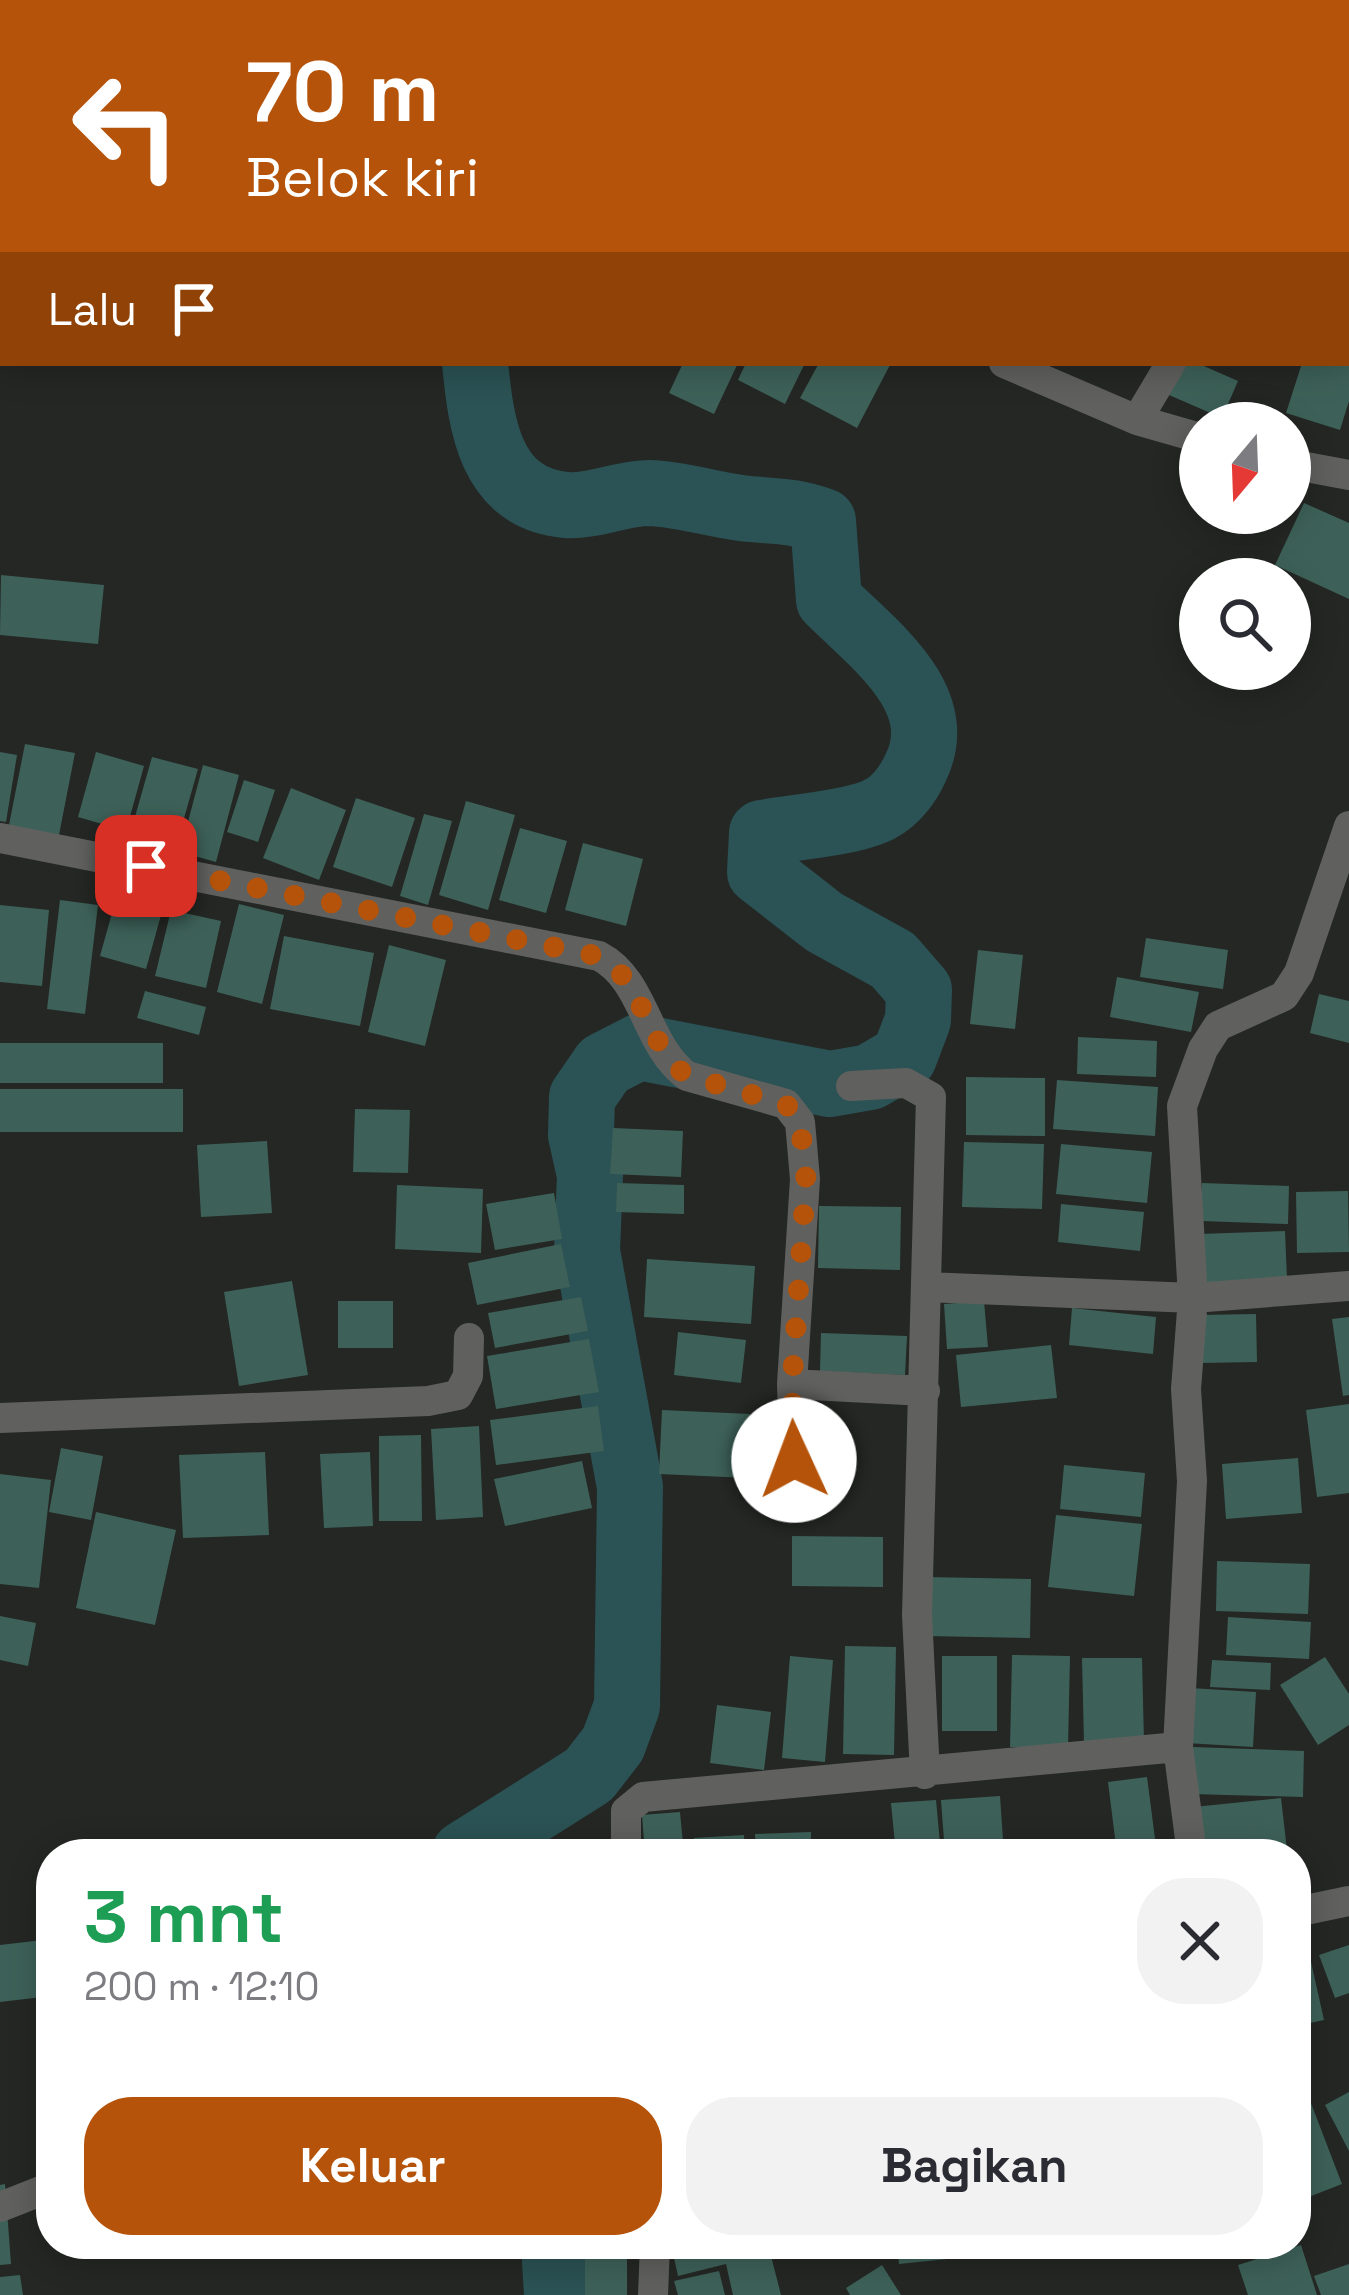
<!DOCTYPE html>
<html lang="id">
<meta charset="utf-8">
<style>
body{margin:0;font-family:"Space Grotesk",sans-serif;background:#f2f2f3;color:#2b2b33;height:100vh;display:flex;flex-direction:column;font-size:45px;white-space:nowrap}
*{box-sizing:border-box;margin:0}
p{font-size:39px;color:#7c7c81}
.icon{flex:none;width:66px;height:66px;fill:none;stroke:currentColor;stroke-width:2;stroke-linecap:round;stroke-linejoin:round}
.map{position:relative;flex:1;overflow:hidden}
.side{position:absolute;left:36px;top:1839px;width:1275px;height:420px;display:flex;flex-direction:column;background:#fff;border-radius:48px;box-shadow:0 6px 30px #0003}
.side>*{flex:none}
.top-card{position:absolute;left:0px;top:0px;width:1350px;height:366px;box-shadow:0 6px 30px #0003;background:#b45309;color:#fff;overflow:hidden}
.needle{width:78px;rotate:199deg}
.fabs{position:absolute;left:1179px;top:402px;display:grid;gap:24px}
.fabs a{display:grid;place-items:center;width:132px;height:132px;border-radius:50%;background:#fff;box-shadow:0 6px 30px #0003;font-size:60px}
.pin{position:absolute;display:grid;place-items:center;width:102px;height:102px;color:#fff;margin:-51px;border-radius:24px;box-shadow:0 6px 18px #0006}
.me{position:absolute;width:132px;margin:-66px;rotate:358deg;stroke-linejoin:round;filter:drop-shadow(0 0 9px #0008)}
.turn{display:flex;align-items:center;gap:42px;height:252px;padding:0 48px;font-size:54px}
.turn .icon{width:156px;height:156px;stroke-width:2.5}
.turn b{display:block;font-size:84px;line-height:102px}
.then{display:flex;align-items:center;height:114px;padding:0 48px;background:#0003;gap:24px;font-size:45px}
.round{display:grid;place-items:center;flex:none;width:126px;height:126px;border-radius:48px;background:#f2f2f3}
.head{display:flex;align-items:center;justify-content:space-between;height:204px;padding:0 48px}
h1{font-size:72px;font-weight:700;line-height:90px;color:#1e9e55}
.action{display:flex;gap:24px;margin-top:auto;padding:24px 48px}
.action a{flex:1;height:138px;border-radius:48px;background:#b45309;color:#fff;font-size:48px;font-weight:700;line-height:138px;text-align:center}
.action a+a{background:#f2f2f3;color:#2b2b33}
.map>svg:first-child{display:block}
.lines{fill:none;stroke-linecap:round;stroke-linejoin:round}
.river{stroke:#2b5254;stroke-width:66}
.building{fill:#3d6158}
.street{stroke:#60615f;stroke-width:30}
.route{stroke:#b45309;stroke-width:21;stroke-dasharray:0 37.8}
</style>
<div class="map">
<svg width="1349" height="2295" viewBox="0 0 1349 2295">
<rect width="100%" height="100%" fill="#242724"/>
<g class="lines">
<path class="river" d="M 674,3 L 675,0
M 464,1854 L 589,1775 L 613,1744 L 627,1706 L 630,1487 L 587,1251 L 590,1175 L 581,1135 L 582,1097 L 604,1065 L 639,1047 L 830,1084 L 870,1077 L 904,1057 L 918,1020 L 919,990 L 893,960 L 824,922 L 760,872 L 762,833 C 793,827 855,823 880,809 C 896,801 909,783 916,767 C 949,698 873,644 829,600 L 823,521 C 790,509 773,512 741,508 C 710,504 681,494 649,493 C 622,493 593,507 566,505 C 489,498 481,423 475,363
M 554,2244 L 557,2295"/>
</g>
<path class="building" d="M 683,363 L 738,363 L 714,414 L 669,393 Z
M 746,363 L 805,363 L 785,404 L 738,380 Z
M 819,363 L 891,363 L 857,428 L 800,398 Z
M 1184,363 L 1197,363 L 1238,381 L 1222,418 L 1169,395 Z
M 1302,363 L 1349,363 L 1349,401 L 1340,430 L 1286,413 Z
M 1304,503 L 1349,523 L 1349,599 L 1275,565 Z
M 1,575 L 104,585 L 98,644 L 0,635 Z
M 25,744 L 75,753 L 58,840 L 8,830 Z
M 0,752 L 17,755 L 6,822 L 0,821 Z
M 96,752 L 144,766 L 126,831 L 78,817 Z
M 152,757 L 198,769 L 175,850 L 129,838 Z
M 203,765 L 239,775 L 216,862 L 180,852 Z
M 244,780 L 275,790 L 258,842 L 227,832 Z
M 291,788 L 346,810 L 319,880 L 263,858 Z
M 356,798 L 415,818 L 392,887 L 333,867 Z
M 466,801 L 515,815 L 488,910 L 439,895 Z
M 424,814 L 452,821 L 428,905 L 400,896 Z
M 520,828 L 567,841 L 546,913 L 499,900 Z
M 583,843 L 643,859 L 626,926 L 565,910 Z
M 122,877 L 168,890 L 146,969 L 100,956 Z
M 60,900 L 98,905 L 85,1014 L 47,1009 Z
M 239,904 L 284,915 L 262,1004 L 217,992 Z
M 0,905 L 49,910 L 42,986 L 0,982 Z
M 171,910 L 221,921 L 206,988 L 155,976 Z
M 284,936 L 374,953 L 360,1026 L 270,1009 Z
M 1146,938 L 1228,950 L 1223,989 L 1140,977 Z
M 389,945 L 446,960 L 425,1046 L 368,1032 Z
M 978,950 L 1023,955 L 1015,1029 L 970,1024 Z
M 1117,977 L 1199,992 L 1191,1032 L 1110,1017 Z
M 145,991 L 206,1007 L 199,1035 L 137,1018 Z
M 1319,994 L 1349,1001 L 1349,1043 L 1310,1033 Z
M 1078,1037 L 1157,1041 L 1156,1077 L 1077,1074 Z
M 0,1043 L 163,1043 L 163,1083 L 0,1083 Z
M 966,1077 L 1045,1078 L 1045,1136 L 966,1135 Z
M 1057,1080 L 1158,1087 L 1155,1136 L 1053,1129 Z
M 0,1089 L 183,1089 L 183,1132 L 0,1132 Z
M 355,1109 L 410,1110 L 408,1173 L 353,1172 Z
M 613,1128 L 683,1131 L 681,1177 L 610,1174 Z
M 267,1141 L 272,1213 L 201,1217 L 197,1145 Z
M 964,1142 L 1044,1144 L 1042,1209 L 962,1207 Z
M 1061,1144 L 1152,1152 L 1147,1203 L 1056,1194 Z
M 617,1183 L 684,1185 L 684,1214 L 616,1212 Z
M 1202,1183 L 1289,1186 L 1288,1224 L 1201,1221 Z
M 397,1185 L 483,1189 L 481,1253 L 395,1249 Z
M 1348,1191 L 1349,1252 L 1297,1253 L 1296,1192 Z
M 554,1193 L 562,1239 L 495,1250 L 486,1204 Z
M 1061,1204 L 1144,1212 L 1140,1251 L 1058,1242 Z
M 819,1206 L 901,1207 L 900,1270 L 818,1268 Z
M 1285,1231 L 1287,1279 L 1201,1283 L 1199,1234 Z
M 561,1244 L 570,1287 L 477,1305 L 468,1263 Z
M 647,1259 L 755,1266 L 751,1324 L 644,1317 Z
M 292,1281 L 308,1375 L 239,1386 L 224,1292 Z
M 581,1297 L 588,1331 L 495,1348 L 488,1313 Z
M 338,1301 L 393,1301 L 393,1348 L 338,1348 Z
M 984,1301 L 988,1347 L 947,1349 L 944,1304 Z
M 1072,1308 L 1156,1317 L 1153,1354 L 1069,1345 Z
M 1256,1314 L 1257,1362 L 1199,1363 L 1198,1315 Z
M 1349,1317 L 1349,1395 L 1343,1396 L 1332,1319 Z
M 678,1332 L 746,1340 L 741,1383 L 674,1375 Z
M 821,1333 L 907,1336 L 905,1375 L 820,1371 Z
M 589,1339 L 599,1392 L 496,1409 L 487,1356 Z
M 1051,1345 L 1057,1398 L 961,1407 L 956,1355 Z
M 1349,1404 L 1349,1493 L 1317,1497 L 1306,1410 Z
M 598,1406 L 604,1451 L 496,1465 L 490,1420 Z
M 662,1410 L 750,1414 L 748,1478 L 659,1474 Z
M 479,1426 L 483,1517 L 436,1520 L 431,1429 Z
M 421,1435 L 422,1521 L 379,1521 L 379,1436 Z
M 61,1448 L 103,1456 L 91,1520 L 49,1512 Z
M 265,1452 L 269,1535 L 183,1538 L 179,1455 Z
M 370,1452 L 373,1526 L 324,1528 L 320,1454 Z
M 1298,1458 L 1302,1513 L 1226,1519 L 1222,1464 Z
M 582,1461 L 592,1508 L 505,1526 L 494,1479 Z
M 1064,1465 L 1145,1473 L 1141,1517 L 1060,1509 Z
M 0,1474 L 51,1480 L 39,1588 L 0,1584 Z
M 96,1512 L 176,1530 L 155,1625 L 76,1608 Z
M 1056,1515 L 1142,1524 L 1134,1596 L 1048,1587 Z
M 792,1536 L 883,1537 L 883,1587 L 792,1586 Z
M 1217,1561 L 1310,1564 L 1308,1614 L 1216,1611 Z
M 926,1577 L 1031,1579 L 1030,1638 L 924,1636 Z
M 0,1616 L 36,1623 L 28,1666 L 0,1660 Z
M 1228,1617 L 1311,1622 L 1309,1659 L 1226,1655 Z
M 845,1646 L 896,1647 L 894,1755 L 843,1754 Z
M 1012,1655 L 1070,1656 L 1068,1748 L 1010,1747 Z
M 790,1656 L 833,1660 L 825,1762 L 782,1758 Z
M 942,1656 L 997,1656 L 997,1731 L 942,1731 Z
M 1325,1657 L 1349,1694 L 1349,1725 L 1318,1745 L 1280,1685 Z
M 1082,1658 L 1142,1658 L 1144,1743 L 1084,1744 Z
M 1212,1660 L 1271,1663 L 1270,1690 L 1210,1687 Z
M 1190,1688 L 1256,1692 L 1253,1747 L 1186,1743 Z
M 717,1705 L 771,1712 L 764,1770 L 710,1763 Z
M 1193,1747 L 1304,1751 L 1303,1797 L 1191,1794 Z
M 1147,1777 L 1157,1854 L 1117,1854 L 1108,1782 Z
M 1000,1796 L 1004,1854 L 945,1854 L 941,1800 Z
M 1281,1798 L 1287,1850 L 1199,1854 L 1194,1807 Z
M 936,1800 L 941,1854 L 896,1854 L 891,1803 Z
M 680,1812 L 684,1854 L 645,1854 L 642,1815 Z
M 811,1832 L 811,1854 L 756,1854 L 755,1834 Z
M 744,1835 L 745,1854 L 695,1854 L 694,1838 Z
M 584,1844 L 586,1854 L 526,1854 L 526,1851 Z
M 51,1939 L 51,1996 L 0,2002 L 0,1945 Z
M 1349,1945 L 1349,1993 L 1335,1998 L 1319,1955 Z
M 1309,1953 L 1324,2020 L 1296,2026 L 1296,1956 Z
M 1349,2092 L 1349,2151 L 1325,2105 Z
M 1309,2098 L 1342,2184 L 1296,2202 L 1296,2103 Z
M 5,2184 L 11,2264 L 0,2265 L 0,2185 Z
M 585,2244 L 627,2244 L 627,2295 L 585,2295 Z
M 671,2244 L 768,2244 L 781,2295 L 733,2295 L 726,2264 L 678,2276 Z
M 897,2244 L 955,2244 L 957,2258 L 899,2264 Z
M 1301,2245 L 1317,2295 L 1248,2295 L 1238,2265 Z
M 1349,2264 L 1349,2295 L 1321,2295 L 1314,2276 Z
M 882,2265 L 901,2295 L 850,2295 L 846,2288 Z
M 719,2271 L 725,2295 L 678,2295 L 674,2281 Z
M 20,2275 L 23,2295 L 0,2295 L 0,2277 Z"/>
<g class="lines">
<path class="street" d="M 374,3 L 375,0
M 1340,3 L 1341,0
M 0,63 L 3,63
M 1004,363 L 1137,420 L 1200,438
M 1137,420 L 1171,363
M 1290,464 L 1349,475
M 0,838 L 599,956 C 645,980 645,1045 687,1076 L 786,1104 L 800,1122 L 805,1179 L 792,1384 L 794,1460
M 851,1086 L 906,1083 L 931,1097 L 917,1615 L 925,1774
M 926,1287 L 1193,1298 L 1349,1286
M 792,1384 L 925,1391
M 0,1418 L 428,1401 L 458,1395 L 468,1376 L 469,1338
M 626,1854 L 626,1811 L 643,1797 L 1178,1747
M 1192,1854 L 1178,1747 L 1192,1481 L 1186,1389 L 1193,1298 L 1182,1106 L 1203,1049 L 1218,1026 L 1284,996 L 1299,973 L 1349,826
M 1296,1912 L 1349,1901
M 0,2207 L 51,2187
M 653,2295 L 655,2244"/>
</g>
<g class="lines">
<path class="route" d="M 146,866 L 599,956 C 645,981 645,1045 687,1076 L 786,1104 L 800,1122 L 806,1179 L 792,1384 L 794,1460"/>
</g>
</svg>
<div class="fabs">
<a><svg class="needle" viewBox="-14 -14 28 28"><path d="M0-13l5 13h-10z" fill="#e53935"/><path d="M0 13l5-13h-10z" fill="#7c7c81"/></svg></a>
<a><svg class="icon" aria-label="search" viewBox="0 0 24 24"><circle cx="10" cy="10" r="6"/><path d="M15 15l6 6"/></svg></a>
</div>
<div class="pin" style="left:146px;top:866px;background:#d93025"><svg class="icon" aria-label="arrive" viewBox="0 0 24 24"><path d="M6 21V4h12l-3 4 3 4H6"/></svg></div>
<svg class="me" style="left:794px;top:1460px" viewBox="-20 -20 40 40"><circle r="19" fill="#fff"/><path d="M0-13L10 11 0 6-10 11z" fill="#b45309"/></svg>
<div class="top-card">
<div class="turn"><svg class="icon" aria-label="left" viewBox="0 0 24 24"><path d="M17 20v-9H6M10 6l-5 5 5 5"/></svg><div><b>70 m</b>Belok kiri</div></div>
<div class="then">Lalu<svg class="icon" aria-label="arrive" viewBox="0 0 24 24"><path d="M6 21V4h12l-3 4 3 4H6"/></svg></div>
</div>
<section class="side">
<div class="head"><div><h1>3 mnt</h1><p>200 m · 12:10</p></div><a class="round"><svg class="icon" aria-label="close" viewBox="0 0 24 24"><path d="M6 6l12 12M18 6L6 18"/></svg></a></div>
<div class="action"><a>Keluar</a><a>Bagikan</a></div>
</section>
</div>
